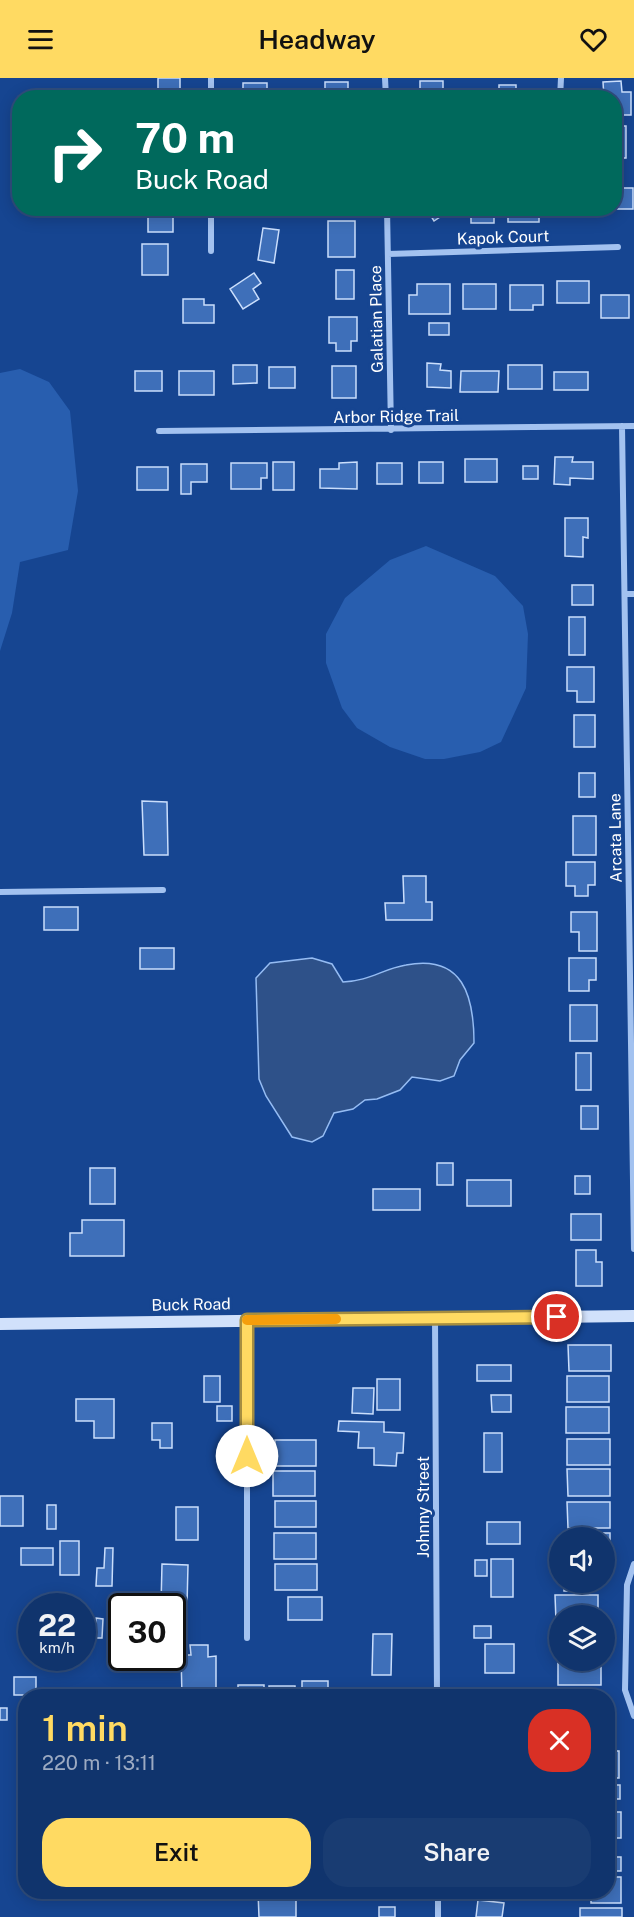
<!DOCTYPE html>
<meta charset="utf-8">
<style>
body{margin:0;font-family:"Public Sans",sans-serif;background:#193c72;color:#f1f3f6;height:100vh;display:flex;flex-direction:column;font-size:22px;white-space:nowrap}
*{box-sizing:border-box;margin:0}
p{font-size:20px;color:#9caac2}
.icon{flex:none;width:33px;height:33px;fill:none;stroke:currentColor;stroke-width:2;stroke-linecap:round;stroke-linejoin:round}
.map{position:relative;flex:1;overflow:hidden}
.details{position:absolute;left:18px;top:1611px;width:597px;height:210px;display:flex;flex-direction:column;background:#10346d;border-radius:24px;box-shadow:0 3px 15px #0003,0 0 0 2px #304f80}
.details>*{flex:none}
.guide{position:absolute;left:12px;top:12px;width:610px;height:126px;border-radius:24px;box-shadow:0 3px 15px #0003,0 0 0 2px #304f80;background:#00695c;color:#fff;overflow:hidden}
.tools{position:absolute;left:549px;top:1449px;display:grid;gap:12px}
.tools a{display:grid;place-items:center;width:66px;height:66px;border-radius:50%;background:#10346d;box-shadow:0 3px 15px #0003,0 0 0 2px #304f80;font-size:30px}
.speed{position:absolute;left:18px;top:1515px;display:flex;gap:12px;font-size:30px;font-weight:700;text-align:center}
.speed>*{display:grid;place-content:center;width:78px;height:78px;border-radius:50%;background:#10346d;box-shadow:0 3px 15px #0003,0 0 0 2px #304f80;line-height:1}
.speed small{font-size:15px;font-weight:400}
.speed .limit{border:3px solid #111;border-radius:9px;background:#fff;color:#111}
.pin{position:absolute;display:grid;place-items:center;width:51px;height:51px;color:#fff;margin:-26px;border:3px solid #fff;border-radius:50%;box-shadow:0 2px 6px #0007}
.me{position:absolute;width:66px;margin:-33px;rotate:0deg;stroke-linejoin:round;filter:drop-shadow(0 0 4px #0008)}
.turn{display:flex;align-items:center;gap:21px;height:126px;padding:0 24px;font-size:27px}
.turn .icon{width:78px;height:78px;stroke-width:2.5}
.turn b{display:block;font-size:42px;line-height:51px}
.round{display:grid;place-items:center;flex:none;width:63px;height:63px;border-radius:24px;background:#193c72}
.headline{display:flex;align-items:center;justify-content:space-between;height:102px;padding:0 24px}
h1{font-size:36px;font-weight:600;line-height:45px;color:#ffda62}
.action{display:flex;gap:12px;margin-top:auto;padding:12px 24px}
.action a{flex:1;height:69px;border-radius:24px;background:#ffda62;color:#111;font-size:24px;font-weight:600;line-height:69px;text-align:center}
.action a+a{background:#193c72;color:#f1f3f6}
header{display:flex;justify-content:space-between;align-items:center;height:78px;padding:0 24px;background:#ffda62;color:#111;font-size:27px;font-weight:600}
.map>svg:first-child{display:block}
.green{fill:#285eaf}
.water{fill:#2e5189;stroke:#95bcf3;stroke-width:1.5}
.building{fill:#3e6fb9;stroke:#cadefc;stroke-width:1.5}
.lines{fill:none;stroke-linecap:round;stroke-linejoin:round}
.street{stroke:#a3c2f0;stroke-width:6}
.secondary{stroke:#d1e1fb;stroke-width:12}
.route-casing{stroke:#a68e40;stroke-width:15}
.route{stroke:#ffda62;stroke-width:10}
.slow{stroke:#f59e0b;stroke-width:10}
.labels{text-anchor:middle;stroke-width:6;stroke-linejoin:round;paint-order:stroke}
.street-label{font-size:16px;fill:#fff;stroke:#164591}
</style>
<header><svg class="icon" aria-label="menu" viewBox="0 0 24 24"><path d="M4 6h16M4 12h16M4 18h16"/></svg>Headway<svg class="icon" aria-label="heart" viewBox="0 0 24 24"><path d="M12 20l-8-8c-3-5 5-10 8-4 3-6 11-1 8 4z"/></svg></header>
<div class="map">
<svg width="634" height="1839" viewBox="0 0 634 1839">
<rect width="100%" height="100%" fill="#164591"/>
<path class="green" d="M 20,291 L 49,304 L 70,333 L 78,413 L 68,472 L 20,484 L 12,535 L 0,573 L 0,295 Z
M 426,468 L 495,498 L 523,528 L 528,556 L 526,610 L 501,664 L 480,674 L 444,681 L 425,681 L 390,669 L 357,650 L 342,630 L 326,585 L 326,556 L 345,520 L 390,482 Z"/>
<path class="water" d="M 312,880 L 332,886 L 343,904 C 370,903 382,891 406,887 C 463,876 474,918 474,965 L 460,982 L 454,998 L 440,1003 L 412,999 L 400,1012 L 377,1021 L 365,1022 L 353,1031 L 334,1035 L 323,1058 L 312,1064 L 292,1059 L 266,1018 L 259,1001 L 256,900 L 270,885 Z"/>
<path class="building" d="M 158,0 L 180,0 L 180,17 L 158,17 Z
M 420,3 L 443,3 L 443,20 L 420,20 Z
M 621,3 L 622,14 L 631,14 L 631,37 L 615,37 L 615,20 L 604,20 L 603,4 Z
M 325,4 L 348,4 L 348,20 L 325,20 Z
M 243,5 L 267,5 L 267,20 L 243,20 Z
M 499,7 L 516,7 L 516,20 L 499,20 Z
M 615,48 L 626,48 L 626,80 L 615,80 Z
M 615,110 L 633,110 L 633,131 L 601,131 L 615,130 Z
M 148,130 L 173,130 L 173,154 L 148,154 Z
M 247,130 L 270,130 L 270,134 L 247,134 Z
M 331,130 L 355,130 L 355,132 L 331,132 Z
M 426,130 L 443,130 L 446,135 L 434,143 Z
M 471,130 L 494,130 L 494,145 L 471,145 Z
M 508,130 L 539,130 L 539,144 L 508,144 Z
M 560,130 L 589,130 L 589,138 L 560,138 Z
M 328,143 L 355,143 L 355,179 L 328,179 Z
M 263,150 L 279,152 L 274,185 L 258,182 Z
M 142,166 L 168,166 L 168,197 L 142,197 Z
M 336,192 L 354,192 L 354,221 L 336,221 Z
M 254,195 L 261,205 L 253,211 L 259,221 L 243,231 L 230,211 Z
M 557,203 L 589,203 L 589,225 L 557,225 Z
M 417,206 L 450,206 L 450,236 L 409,236 L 409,217 L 417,217 Z
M 463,206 L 496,206 L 496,231 L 463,231 Z
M 510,207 L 543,207 L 543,227 L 533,227 L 533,232 L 510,232 Z
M 601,217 L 629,217 L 629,240 L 601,240 Z
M 183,221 L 204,221 L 204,227 L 214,227 L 214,245 L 183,245 Z
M 329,239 L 357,239 L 357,263 L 351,263 L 351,273 L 336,273 L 336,265 L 329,265 Z
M 429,245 L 449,245 L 449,257 L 429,257 Z
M 427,285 L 441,286 L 440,292 L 451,293 L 451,310 L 427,309 Z
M 233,287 L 257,287 L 257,305 L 233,306 Z
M 508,287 L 542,287 L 542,311 L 508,311 Z
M 332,288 L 356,288 L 356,320 L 332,320 Z
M 269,289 L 295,289 L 295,310 L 269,310 Z
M 135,293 L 162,293 L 162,313 L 135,313 Z
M 179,293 L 214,293 L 214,317 L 179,317 Z
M 461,293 L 499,293 L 498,314 L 460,314 Z
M 554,294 L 588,294 L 588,312 L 554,312 Z
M 555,379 L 573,379 L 572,384 L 593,384 L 593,401 L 570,400 L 570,407 L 554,406 Z
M 465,381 L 497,381 L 497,404 L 465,404 Z
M 273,384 L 294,384 L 294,412 L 273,412 Z
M 357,384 L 357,411 L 320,410 L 320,391 L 339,391 L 339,385 Z
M 419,384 L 443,384 L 443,405 L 419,405 Z
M 231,385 L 267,385 L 267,400 L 261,400 L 261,411 L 231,411 Z
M 377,385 L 402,385 L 402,406 L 377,406 Z
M 181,386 L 207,386 L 207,404 L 191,404 L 191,416 L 181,416 Z
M 523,388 L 538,388 L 538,401 L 523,401 Z
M 137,389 L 168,389 L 168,412 L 137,412 Z
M 565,440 L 588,440 L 588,460 L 583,459 L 583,479 L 565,478 Z
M 572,507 L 593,507 L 593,527 L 572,527 Z
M 569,539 L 585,539 L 585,577 L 569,577 Z
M 567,589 L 594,589 L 594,624 L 577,624 L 577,613 L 567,613 Z
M 574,637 L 595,637 L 595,669 L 574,669 Z
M 579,695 L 595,695 L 595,719 L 579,719 Z
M 142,723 L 167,724 L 168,777 L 144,777 Z
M 573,738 L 596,738 L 596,777 L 573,777 Z
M 566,784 L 595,784 L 595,807 L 588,807 L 588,818 L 575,818 L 575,808 L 566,808 Z
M 403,798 L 426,798 L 426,824 L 432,824 L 432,842 L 386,842 L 385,825 L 404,825 Z
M 44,829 L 78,829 L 78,852 L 44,852 Z
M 571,834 L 597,834 L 597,873 L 579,873 L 579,854 L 571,854 Z
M 140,870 L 174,870 L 174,891 L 140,891 Z
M 569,880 L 596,880 L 596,902 L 589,902 L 589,913 L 569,913 Z
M 570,927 L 597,927 L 597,963 L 570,963 Z
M 576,975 L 591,975 L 591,1012 L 576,1012 Z
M 581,1028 L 598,1028 L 598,1051 L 581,1051 Z
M 437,1085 L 453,1085 L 453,1107 L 437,1107 Z
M 90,1090 L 115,1090 L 115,1126 L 90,1126 Z
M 575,1098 L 590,1098 L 590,1116 L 575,1116 Z
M 467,1102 L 511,1102 L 511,1128 L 467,1128 Z
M 373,1111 L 420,1111 L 420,1132 L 373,1132 Z
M 571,1136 L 601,1136 L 601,1162 L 571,1162 Z
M 82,1142 L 124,1142 L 124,1178 L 70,1178 L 70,1155 L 82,1155 Z
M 576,1172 L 596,1172 L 596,1184 L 602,1184 L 602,1208 L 576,1208 Z
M 568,1267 L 611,1267 L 611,1293 L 569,1293 Z
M 477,1287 L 511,1287 L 511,1303 L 477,1303 Z
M 204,1298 L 220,1298 L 220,1324 L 204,1324 Z
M 567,1298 L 609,1298 L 609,1324 L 567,1324 Z
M 377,1301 L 400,1301 L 400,1332 L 377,1332 Z
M 353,1310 L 374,1310 L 373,1336 L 352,1335 Z
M 491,1317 L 511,1317 L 511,1334 L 492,1334 Z
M 76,1321 L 114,1321 L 114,1360 L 94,1360 L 94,1343 L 76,1343 Z
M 217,1328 L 232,1328 L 232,1343 L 217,1343 Z
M 566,1329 L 609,1329 L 609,1355 L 566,1355 Z
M 339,1343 L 384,1344 L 384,1354 L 404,1355 L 403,1375 L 397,1375 L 396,1388 L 374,1387 L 374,1370 L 358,1370 L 359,1354 L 338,1353 Z
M 152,1345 L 172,1345 L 172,1370 L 160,1370 L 160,1362 L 152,1362 Z
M 484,1355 L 502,1355 L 502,1394 L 484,1394 Z
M 567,1361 L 610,1361 L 610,1387 L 567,1387 Z
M 275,1362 L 316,1362 L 316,1388 L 275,1388 Z
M 567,1391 L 610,1391 L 610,1418 L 568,1418 Z
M 273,1393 L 315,1393 L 315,1418 L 273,1418 Z
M 0,1418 L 23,1418 L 23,1448 L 0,1448 Z
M 275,1423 L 316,1423 L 316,1449 L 275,1449 Z
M 567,1424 L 610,1424 L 610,1450 L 568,1450 Z
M 47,1427 L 56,1427 L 56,1451 L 47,1451 Z
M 176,1429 L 198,1429 L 198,1462 L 176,1462 Z
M 487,1444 L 520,1444 L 520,1466 L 487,1466 Z
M 274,1455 L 316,1455 L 316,1481 L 274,1481 Z
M 579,1455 L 610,1455 L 610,1481 L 604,1481 L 604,1460 L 579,1460 Z
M 60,1463 L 79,1463 L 79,1497 L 60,1497 Z
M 21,1470 L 53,1470 L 53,1487 L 21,1487 Z
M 105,1470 L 113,1470 L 112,1508 L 96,1508 L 97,1490 L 104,1490 Z
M 491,1481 L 513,1481 L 513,1519 L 491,1519 Z
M 475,1482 L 487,1482 L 487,1498 L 475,1498 Z
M 162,1486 L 188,1487 L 187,1528 L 161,1527 Z
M 275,1486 L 317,1486 L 317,1512 L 275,1512 Z
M 564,1504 L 592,1504 L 592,1513 L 564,1513 Z
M 555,1517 L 598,1517 L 598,1538 L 560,1538 L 560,1543 L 556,1543 Z
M 288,1519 L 322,1519 L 322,1542 L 288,1542 Z
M 96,1540 L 103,1541 L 102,1560 L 95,1560 Z
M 474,1548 L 491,1548 L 491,1560 L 474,1560 Z
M 556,1548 L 560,1548 L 560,1574 L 557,1574 Z
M 373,1556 L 392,1556 L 391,1597 L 372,1597 Z
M 485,1566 L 514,1566 L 514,1595 L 485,1595 Z
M 190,1567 L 208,1567 L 208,1579 L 216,1578 L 216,1610 L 194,1611 L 194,1618 L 182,1618 L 181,1577 L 191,1577 Z
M 558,1581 L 601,1582 L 601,1607 L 558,1607 Z
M 14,1599 L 36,1599 L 36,1617 L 14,1617 Z
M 302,1603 L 328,1603 L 328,1618 L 302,1618 Z
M 238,1607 L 264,1607 L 264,1618 L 238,1618 Z
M 269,1608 L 295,1608 L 295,1618 L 269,1618 Z
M 562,1613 L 600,1613 L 600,1618 L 562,1618 Z
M 0,1630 L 7,1630 L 7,1642 L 0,1642 Z
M 608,1673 L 619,1673 L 619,1700 L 608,1700 Z
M 608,1707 L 620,1707 L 620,1721 L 612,1721 L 612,1731 L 608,1731 Z
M 608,1734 L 621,1734 L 621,1760 L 608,1760 Z
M 608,1768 L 611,1768 L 611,1779 L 621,1779 L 621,1793 L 608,1793 Z
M 608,1799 L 621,1799 L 621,1825 L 591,1825 L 591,1814 L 608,1814 Z
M 258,1814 L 277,1814 L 277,1822 L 296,1821 L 296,1839 L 259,1839 Z
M 478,1822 L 504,1825 L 502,1839 L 476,1839 Z
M 379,1829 L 395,1829 L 395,1839 L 379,1839 Z
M 580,1830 L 622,1830 L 622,1839 L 580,1839 Z"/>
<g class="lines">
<path class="street" d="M 211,0 L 211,20
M 385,0 L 386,20
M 560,20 L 561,0
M 211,130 L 211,173
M 387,130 L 391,352
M 388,176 L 618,169
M 622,348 L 634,1171
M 159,353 L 634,348
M 625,516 L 634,516
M 0,814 L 163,812
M 435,1240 L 437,1618
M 247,1242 L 247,1560
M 634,1486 L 627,1507 L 625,1612 L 634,1638
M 438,1814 L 438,1839"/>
<path class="secondary" d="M 0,1246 L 634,1238"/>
</g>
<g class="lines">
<defs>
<path id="route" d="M 247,1378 L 247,1242 L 557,1239"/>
</defs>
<use href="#route" class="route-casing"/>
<use href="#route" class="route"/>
<path class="slow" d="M 247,1242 L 336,1241"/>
</g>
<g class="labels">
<g class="street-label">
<text transform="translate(503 159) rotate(-2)" y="6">Kapok Court</text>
<text transform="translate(376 241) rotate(-91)" y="6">Galatian Place</text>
<text transform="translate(396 338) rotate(-1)" y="6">Arbor Ridge Trail</text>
<text transform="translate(615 760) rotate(-91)" y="6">Arcata Lane</text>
<text transform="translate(191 1226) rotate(-1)" y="6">Buck Road</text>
<text transform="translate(423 1429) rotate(-90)" y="6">Johnny Street</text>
</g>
</g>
</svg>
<div class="tools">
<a><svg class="icon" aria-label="sound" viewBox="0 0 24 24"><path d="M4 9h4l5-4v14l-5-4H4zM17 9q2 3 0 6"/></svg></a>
<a><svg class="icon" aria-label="layers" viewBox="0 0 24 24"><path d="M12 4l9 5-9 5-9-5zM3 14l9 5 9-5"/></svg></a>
</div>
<div class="speed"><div>22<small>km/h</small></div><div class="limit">30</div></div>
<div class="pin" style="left:557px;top:1239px;background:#d93025"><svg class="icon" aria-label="arrive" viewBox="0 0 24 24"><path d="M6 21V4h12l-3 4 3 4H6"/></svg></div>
<svg class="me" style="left:247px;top:1378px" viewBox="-20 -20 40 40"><circle r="19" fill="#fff"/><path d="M0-13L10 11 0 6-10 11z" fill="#ffda62"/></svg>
<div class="guide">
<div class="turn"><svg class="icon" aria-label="right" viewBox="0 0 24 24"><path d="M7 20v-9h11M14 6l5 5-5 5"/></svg><div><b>70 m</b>Buck Road</div></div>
</div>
<section class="details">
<div class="headline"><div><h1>1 min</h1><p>220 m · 13:11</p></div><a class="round" style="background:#d93025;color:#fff"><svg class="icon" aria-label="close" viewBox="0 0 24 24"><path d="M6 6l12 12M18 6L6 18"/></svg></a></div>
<div class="action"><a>Exit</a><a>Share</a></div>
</section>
</div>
